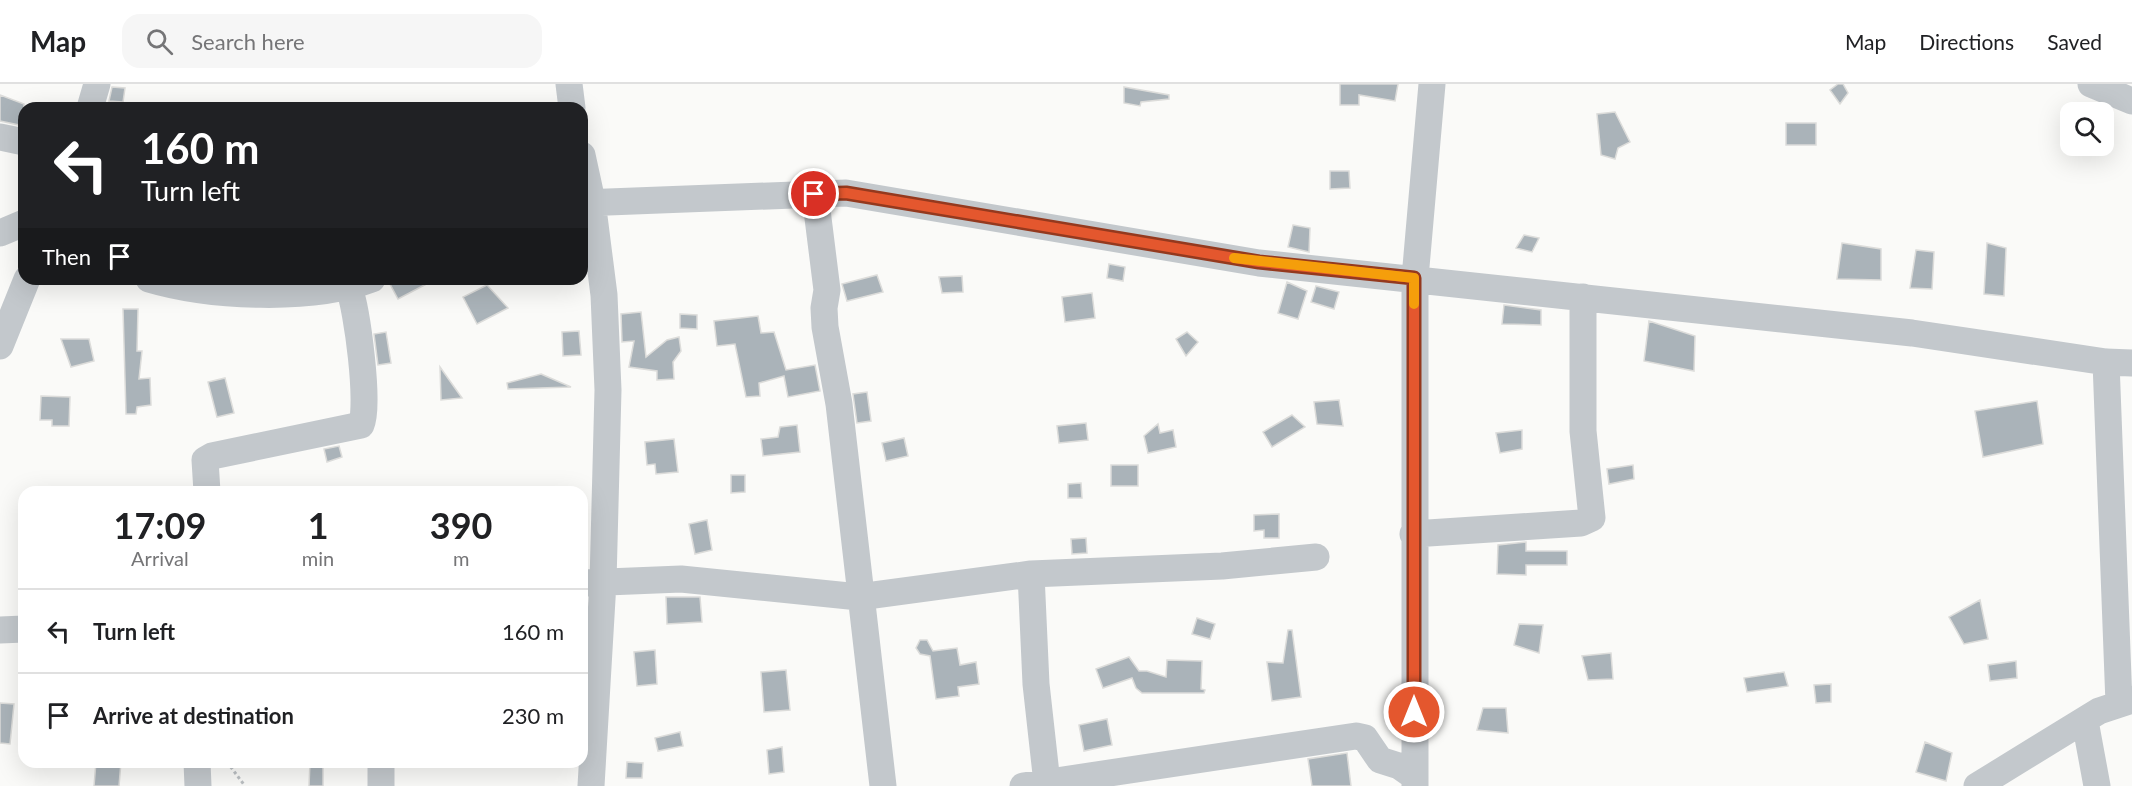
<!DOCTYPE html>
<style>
body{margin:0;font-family:Lato,sans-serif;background:#f6f6f6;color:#202124;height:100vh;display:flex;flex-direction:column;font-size:22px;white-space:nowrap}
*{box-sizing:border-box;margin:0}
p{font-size:20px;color:#757577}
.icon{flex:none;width:33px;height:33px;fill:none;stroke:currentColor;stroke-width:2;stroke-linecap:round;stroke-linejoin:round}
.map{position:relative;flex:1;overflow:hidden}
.side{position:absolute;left:18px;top:402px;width:570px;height:282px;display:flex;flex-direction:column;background:#fff;border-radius:18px;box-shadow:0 6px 24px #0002}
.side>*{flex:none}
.hud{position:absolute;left:18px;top:18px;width:570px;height:183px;border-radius:18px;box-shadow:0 6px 24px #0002;background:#202124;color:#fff;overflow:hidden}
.buttons{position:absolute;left:2060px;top:18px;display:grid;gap:12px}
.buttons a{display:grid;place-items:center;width:54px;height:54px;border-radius:12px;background:#fff;box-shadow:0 6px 24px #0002;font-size:30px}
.pin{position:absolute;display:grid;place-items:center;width:51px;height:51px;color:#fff;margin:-26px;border:3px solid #fff;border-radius:50%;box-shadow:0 2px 6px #0007}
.me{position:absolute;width:66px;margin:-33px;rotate:0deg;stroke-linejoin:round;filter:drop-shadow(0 0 4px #0008)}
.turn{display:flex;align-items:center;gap:21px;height:126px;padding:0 24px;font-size:27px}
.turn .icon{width:78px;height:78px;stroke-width:2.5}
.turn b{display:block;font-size:42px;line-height:51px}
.then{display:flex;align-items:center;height:57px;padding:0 24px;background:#0003;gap:12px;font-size:22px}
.eta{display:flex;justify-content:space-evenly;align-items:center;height:102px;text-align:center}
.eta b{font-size:36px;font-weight:700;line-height:42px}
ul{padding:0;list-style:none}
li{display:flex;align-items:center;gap:18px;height:84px;padding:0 24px;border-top:2px solid #e0e0e0}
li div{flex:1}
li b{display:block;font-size:22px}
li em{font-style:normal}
header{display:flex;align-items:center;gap:36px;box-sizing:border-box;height:84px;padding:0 30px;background:#fff;border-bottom:2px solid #e0e0e0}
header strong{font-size:28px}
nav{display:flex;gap:33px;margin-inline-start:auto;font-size:21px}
.search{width:420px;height:54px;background:#f6f6f6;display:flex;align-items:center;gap:15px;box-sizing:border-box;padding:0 21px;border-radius:18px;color:#757577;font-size:22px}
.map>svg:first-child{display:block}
.building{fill:#aab3b9;stroke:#dcdcda;stroke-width:1.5}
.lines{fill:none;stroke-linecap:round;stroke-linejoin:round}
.path{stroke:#bbbfc2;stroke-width:3;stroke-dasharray:3 3;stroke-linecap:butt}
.minor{stroke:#c3c8cc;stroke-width:27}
.route-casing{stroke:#94391e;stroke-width:15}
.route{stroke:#e4572e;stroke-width:10}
.slow{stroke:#f59e0b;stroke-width:10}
</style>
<header>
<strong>Map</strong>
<div class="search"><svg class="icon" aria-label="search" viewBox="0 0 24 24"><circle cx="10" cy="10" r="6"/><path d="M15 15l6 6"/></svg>Search here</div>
<nav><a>Map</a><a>Directions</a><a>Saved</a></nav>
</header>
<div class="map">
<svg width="2132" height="702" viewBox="0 0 2132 702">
<rect width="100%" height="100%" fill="#fafaf8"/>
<path class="building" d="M 1340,0 L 1398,0 L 1395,17 L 1359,11 L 1359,21 L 1340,21 Z
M 1838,0 L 1843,0 L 1848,9 L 1840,20 L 1830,6 Z
M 112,3 L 125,4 L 123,18 L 109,17 Z
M 1124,3 L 1169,11 L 1169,15 L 1141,18 L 1140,22 L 1124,19 Z
M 0,11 L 24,20 L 24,42 L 0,37 Z
M 1615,28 L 1630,58 L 1618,64 L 1615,75 L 1601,71 L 1597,30 Z
M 1786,39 L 1816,39 L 1816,61 L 1786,61 Z
M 1330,87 L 1349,87 L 1350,104 L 1330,105 Z
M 1293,141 L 1310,144 L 1309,168 L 1288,163 Z
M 1524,151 L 1539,154 L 1532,168 L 1516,164 Z
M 1842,159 L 1881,165 L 1881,196 L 1837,195 Z
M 1987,159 L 2006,164 L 2004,212 L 1984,210 Z
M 1916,166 L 1934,168 L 1932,205 L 1910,204 Z
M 1109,180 L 1125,183 L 1123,197 L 1107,194 Z
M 877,191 L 883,208 L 847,217 L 842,200 Z
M 962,192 L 963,208 L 942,209 L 939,193 Z
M 400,195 L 436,195 L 398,215 L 390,200 Z
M 1287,198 L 1307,207 L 1298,235 L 1278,229 Z
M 487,201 L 508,224 L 477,240 L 463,213 Z
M 1316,202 L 1339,208 L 1334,225 L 1311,218 Z
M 1092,209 L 1095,234 L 1065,238 L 1062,213 Z
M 1504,221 L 1541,226 L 1541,241 L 1502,240 Z
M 123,225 L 138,225 L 137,267 L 142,267 L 139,295 L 150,294 L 151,321 L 137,323 L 136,330 L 126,330 Z
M 641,228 L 646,273 L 667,256 L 679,253 L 681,267 L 673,278 L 674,295 L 657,296 L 657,287 L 629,283 L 634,257 L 622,258 L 621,230 Z
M 680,230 L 697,231 L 697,245 L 680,244 Z
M 758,232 L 761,249 L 774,248 L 786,286 L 815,281 L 820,307 L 788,313 L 784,292 L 759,299 L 760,312 L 746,313 L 735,260 L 717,262 L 714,237 Z
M 1649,237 L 1695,252 L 1694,287 L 1644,277 Z
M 579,247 L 581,271 L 563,272 L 562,248 Z
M 386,248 L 391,279 L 378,281 L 374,250 Z
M 1187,248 L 1198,258 L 1186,272 L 1176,255 Z
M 61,255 L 89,255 L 94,277 L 71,283 Z
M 440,283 L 462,314 L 441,316 Z
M 541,290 L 571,303 L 508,305 L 507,299 Z
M 225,294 L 234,329 L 217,333 L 208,298 Z
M 867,308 L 871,337 L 857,339 L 853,310 Z
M 41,312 L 70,313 L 69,342 L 52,342 L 52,336 L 40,336 Z
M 1339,316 L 1343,342 L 1317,340 L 1314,318 Z
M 2037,317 L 2043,360 L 1983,373 L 1975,327 Z
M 1292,331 L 1305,343 L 1272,363 L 1263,348 Z
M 1086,339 L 1088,356 L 1059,359 L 1057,342 Z
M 1158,340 L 1160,349 L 1173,346 L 1176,363 L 1148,369 L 1144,352 Z
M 797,341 L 800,368 L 763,372 L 761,355 L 778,353 L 780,343 Z
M 1522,346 L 1522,365 L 1500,369 L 1496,349 Z
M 904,354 L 908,372 L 886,377 L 882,359 Z
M 674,355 L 678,388 L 656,390 L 655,380 L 647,381 L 645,358 Z
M 339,362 L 342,373 L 327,378 L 324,365 Z
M 1111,381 L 1138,381 L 1138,402 L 1111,402 Z
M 1633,381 L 1634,395 L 1609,400 L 1607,385 Z
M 731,391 L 745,391 L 745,408 L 731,409 Z
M 1081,399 L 1082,414 L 1068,414 L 1068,400 Z
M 1279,430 L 1279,454 L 1264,454 L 1264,446 L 1254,447 L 1254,431 Z
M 707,436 L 712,466 L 695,470 L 689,440 Z
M 1086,454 L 1087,469 L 1072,470 L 1071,455 Z
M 1526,458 L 1526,467 L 1567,467 L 1567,481 L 1526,481 L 1526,491 L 1497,490 L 1498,461 Z
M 666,513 L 700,513 L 702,538 L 667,540 Z
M 1980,516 L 1988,555 L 1964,560 L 1949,533 Z
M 1197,534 L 1215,540 L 1210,555 L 1192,550 Z
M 1519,540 L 1543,541 L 1539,569 L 1514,561 Z
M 1288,546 L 1292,546 L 1301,613 L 1272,617 L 1267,578 L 1283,579 Z
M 920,556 L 927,556 L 933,567 L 957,564 L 960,581 L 976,578 L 979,600 L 958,603 L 959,612 L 936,615 L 930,572 L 920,570 L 916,564 Z
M 655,566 L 657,600 L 637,602 L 634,568 Z
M 1611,569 L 1613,595 L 1588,596 L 1582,572 Z
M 1129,573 L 1139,587 L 1147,587 L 1166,593 L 1167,576 L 1202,577 L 1201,605 L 1205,606 L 1204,609 L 1142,609 L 1136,604 L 1132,594 L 1103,604 L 1096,585 Z
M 2016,577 L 2017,594 L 1990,597 L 1988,581 Z
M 786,586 L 790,626 L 764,628 L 761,588 Z
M 1784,588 L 1788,602 L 1747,608 L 1744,594 Z
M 1831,600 L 1831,618 L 1816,619 L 1814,601 Z
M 0,619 L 14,620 L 10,660 L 0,659 Z
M 1483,624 L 1506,624 L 1508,649 L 1477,646 Z
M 1107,635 L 1112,661 L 1084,667 L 1079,641 Z
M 680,648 L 683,662 L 658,667 L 655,654 Z
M 1925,658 L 1952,669 L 1946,697 L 1916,688 Z
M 782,663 L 784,688 L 769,690 L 767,666 Z
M 1347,669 L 1351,702 L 1312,702 L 1308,675 Z
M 96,678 L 121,678 L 119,702 L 94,702 Z
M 310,678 L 323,678 L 323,702 L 309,702 Z
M 627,678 L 643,679 L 642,694 L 626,694 Z"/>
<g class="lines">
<path class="path" d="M 227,678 L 245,702"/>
<path class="minor" d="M 569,0 L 572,24
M 2091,0 L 2132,17
M 90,24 L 97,0
M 0,53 L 24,58
M 582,71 L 592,117 L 604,211 L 608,306 L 603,498 L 591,702
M 815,110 L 827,206 L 824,224 L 825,243 L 839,320 L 883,702
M 582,119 L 846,109 L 1259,179 L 1912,249 L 2106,278 L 2132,279
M 0,149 L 24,139
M 149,195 C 210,213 312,218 372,195
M 0,262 L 27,195
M 2106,278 L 2119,620
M 207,408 L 205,376 L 212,372 L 361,341 C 370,322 357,225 349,204
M 1413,450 L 1581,439 L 1592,434 L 1583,347 L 1583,213
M 1031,490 L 1036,600 L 1047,699
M 582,499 L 681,495 L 859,513 L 1031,490 L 1222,482 L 1316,473
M 0,546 L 24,545
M 2085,637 L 2097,702
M 197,678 L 198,702
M 381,678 L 381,702
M 1023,702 L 1356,652 L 1365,654 L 1380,676 L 1399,682 L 1415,693
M 1415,702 L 1415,194 L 1432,0
M 1977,702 L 2099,627 L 2132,616"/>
</g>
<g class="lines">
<defs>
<path id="route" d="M 814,110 L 846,109 L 1259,178 L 1414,194 L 1414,628"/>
</defs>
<use href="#route" class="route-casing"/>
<use href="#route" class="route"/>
<path class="slow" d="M 1234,174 L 1414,194 L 1414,220"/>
</g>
</svg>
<div class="buttons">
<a><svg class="icon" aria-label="search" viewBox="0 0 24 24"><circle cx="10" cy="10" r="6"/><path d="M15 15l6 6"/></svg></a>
</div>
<div class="pin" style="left:814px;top:110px;background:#d93025"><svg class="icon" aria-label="arrive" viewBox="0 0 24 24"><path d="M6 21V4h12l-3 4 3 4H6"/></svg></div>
<svg class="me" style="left:1414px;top:628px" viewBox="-20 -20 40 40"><circle r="17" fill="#e4572e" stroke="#fff" stroke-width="3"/><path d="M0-11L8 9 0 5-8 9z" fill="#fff"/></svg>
<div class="hud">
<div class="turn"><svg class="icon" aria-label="left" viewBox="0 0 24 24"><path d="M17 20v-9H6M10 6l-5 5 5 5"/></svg><div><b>160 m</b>Turn left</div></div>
<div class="then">Then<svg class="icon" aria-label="arrive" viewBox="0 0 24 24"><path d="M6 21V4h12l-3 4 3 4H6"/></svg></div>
</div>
<section class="side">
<div class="eta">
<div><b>17:09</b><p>Arrival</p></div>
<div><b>1</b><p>min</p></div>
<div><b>390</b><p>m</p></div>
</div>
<ul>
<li><svg class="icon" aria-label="left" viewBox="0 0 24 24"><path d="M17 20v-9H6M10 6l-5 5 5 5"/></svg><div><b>Turn left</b></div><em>160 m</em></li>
<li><svg class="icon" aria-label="arrive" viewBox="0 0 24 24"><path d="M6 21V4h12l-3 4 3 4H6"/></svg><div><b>Arrive at destination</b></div><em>230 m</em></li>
</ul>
</section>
</div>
